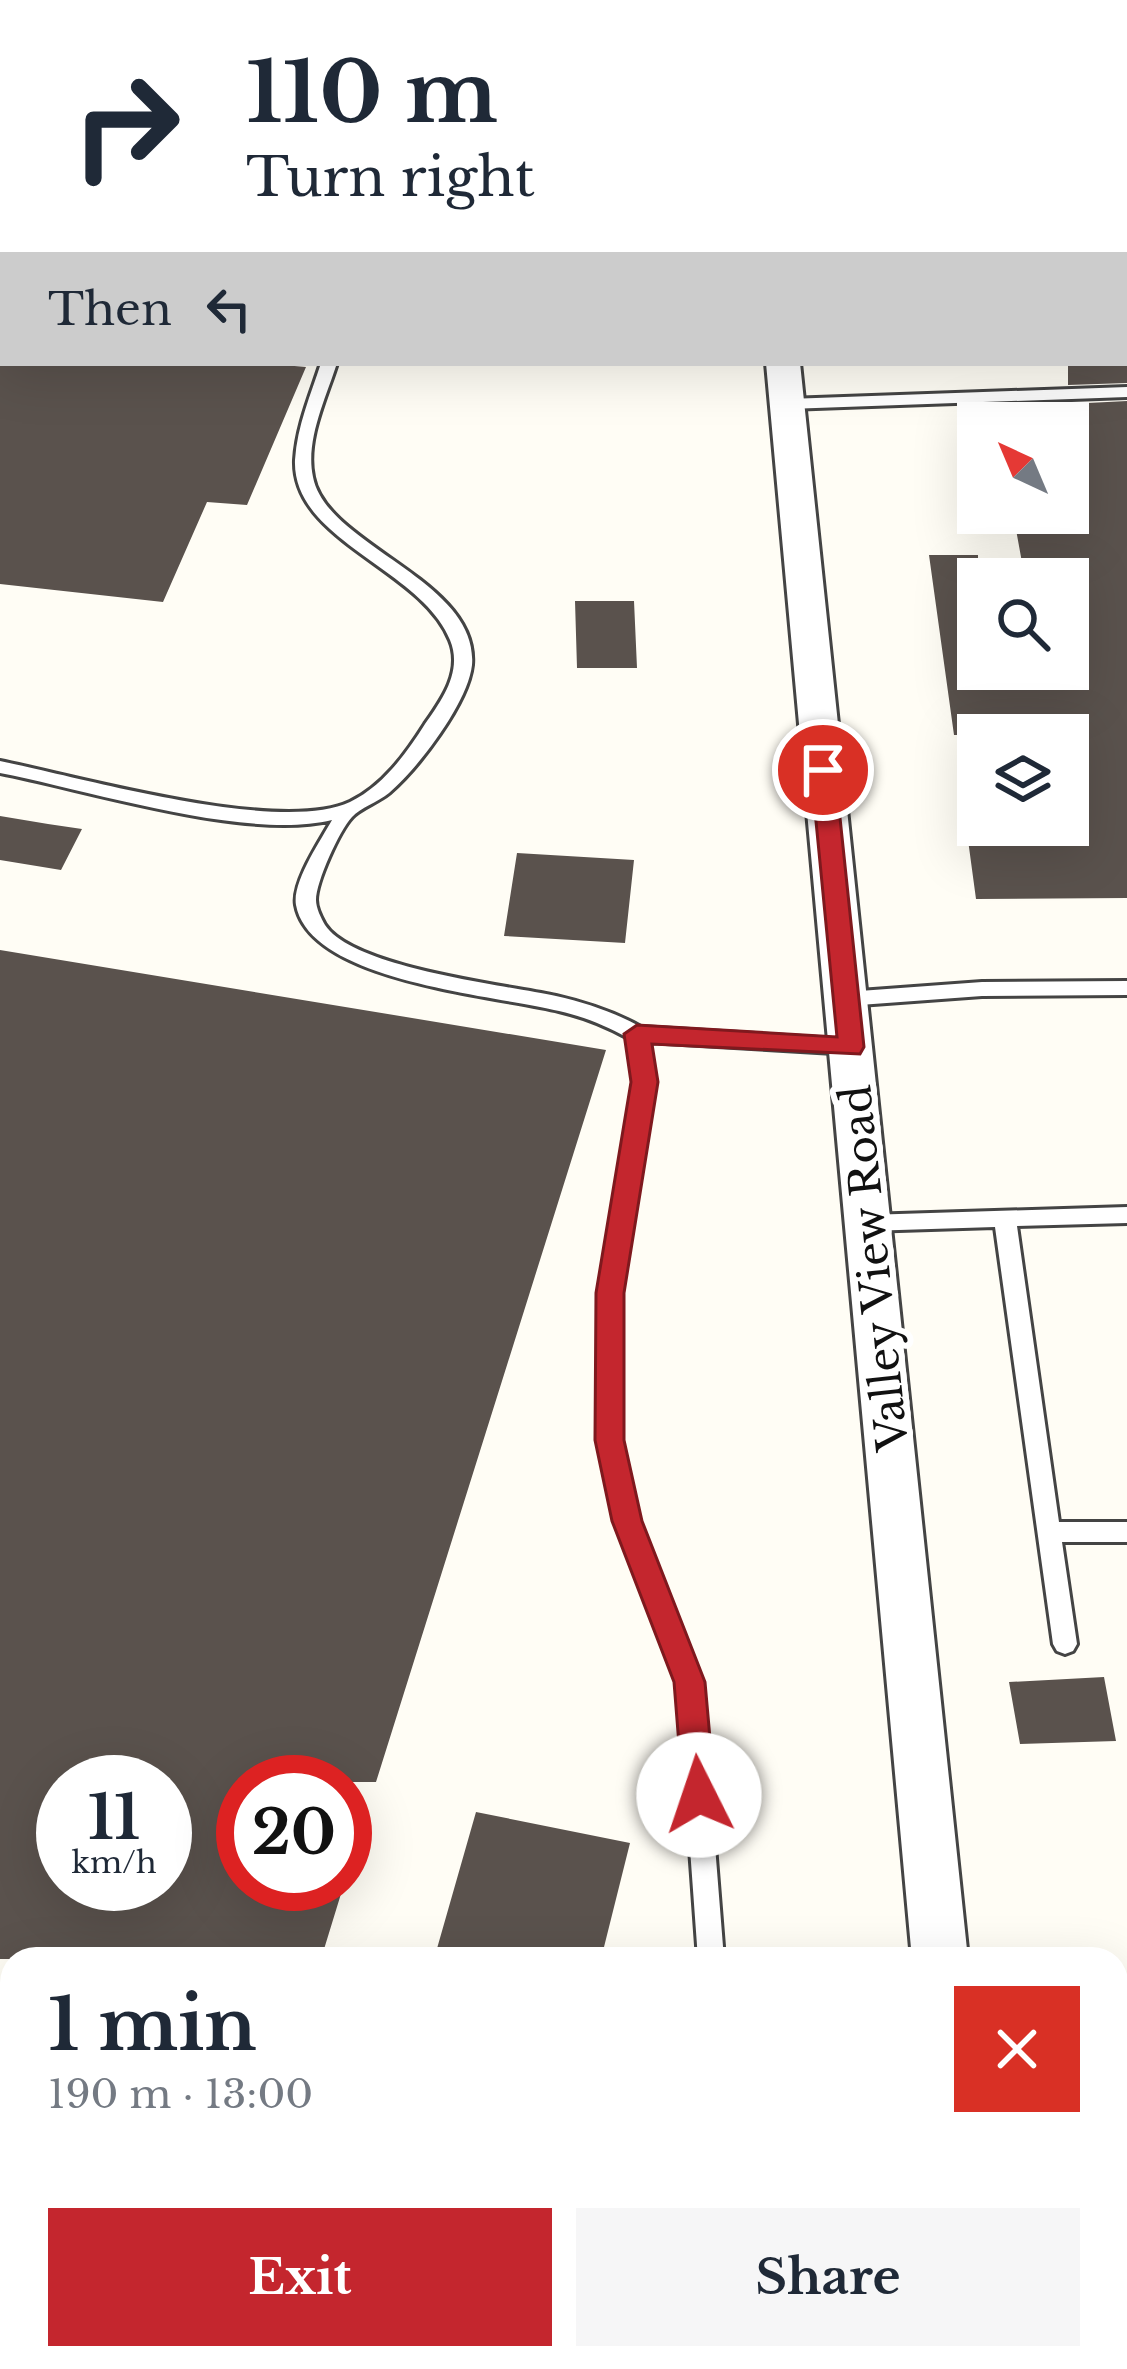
<!DOCTYPE html>
<meta charset="utf-8">
<style>
body{margin:0;font-family:"Libre Baskerville",serif;background:#f6f6f7;color:#1f2937;height:100vh;display:flex;flex-direction:column;font-size:45px;white-space:nowrap}
*{box-sizing:border-box;margin:0}
p{font-size:39px;color:#747a83}
.icon{flex:none;width:66px;height:66px;fill:none;stroke:currentColor;stroke-width:2;stroke-linecap:round;stroke-linejoin:round}
.map{position:relative;flex:1;overflow:hidden}
.panel{position:absolute;left:0px;top:1947px;width:1128px;height:423px;display:flex;flex-direction:column;background:#fff;border-radius:36px 36px 0 0;box-shadow:0 12px 48px #0002}
.panel>*{flex:none}
.banner{position:absolute;left:0px;top:0px;width:1128px;height:366px;box-shadow:0 12px 48px #0002;background:#fff;color:#1f2937;overflow:hidden}
.needle{width:78px;rotate:316deg}
.tools{position:absolute;left:957px;top:402px;display:grid;gap:24px}
.tools a{display:grid;place-items:center;width:132px;height:132px;border-radius:0px;background:#fff;box-shadow:0 12px 48px #0002;font-size:60px}
.speed{position:absolute;left:36px;top:1755px;display:flex;gap:24px;font-size:60px;font-weight:700;text-align:center}
.speed>*{display:grid;place-content:center;width:156px;height:156px;border-radius:50%;background:#fff;box-shadow:0 12px 48px #0002;line-height:1}
.speed small{font-size:30px;font-weight:400}
.speed .limit{border:18px solid #d22;background:#fff;color:#111}
.pin{position:absolute;display:grid;place-items:center;width:102px;height:102px;color:#fff;margin:-51px;border:6px solid #fff;border-radius:50%;box-shadow:0 3px 12px #0007}
.me{position:absolute;width:132px;margin:-66px;rotate:356deg;stroke-linejoin:round;filter:drop-shadow(0 0 9px #0008)}
.turn{display:flex;align-items:center;gap:42px;height:252px;padding:0 48px;font-size:54px}
.turn .icon{width:156px;height:156px;stroke-width:2.5}
.turn b{display:block;font-size:84px;line-height:102px}
.then{display:flex;align-items:center;height:114px;padding:0 48px;background:#0003;gap:24px;font-size:45px}
.round{display:grid;place-items:center;flex:none;width:126px;height:126px;border-radius:0px;background:#f6f6f7}
.headline{display:flex;align-items:center;justify-content:space-between;height:204px;padding:0 48px}
h1{font-size:72px;font-weight:800;line-height:90px}
.action{display:flex;gap:24px;margin-top:auto;padding:24px 48px}
.action a{flex:1;height:138px;border-radius:0px;background:#c4262e;color:#fff;font-size:48px;font-weight:800;line-height:138px;text-align:center}
.action a+a{background:#f6f6f7;color:#1f2937}
.map>svg:first-child{display:block}
.building{fill:#5a524d;fill-rule:evenodd}
.lines{fill:none;stroke-linecap:round;stroke-linejoin:round}
.lane-casing{stroke:#444;stroke-width:6}
.street-casing{stroke:#444;stroke-width:6}
.lane{fill:#fff;fill-rule:evenodd}
.street{fill:#fff;fill-rule:evenodd}
.route{fill:#c4262e;stroke:#7f191e;stroke-width:3}
.labels{text-anchor:middle;stroke-width:12;stroke-linejoin:round;paint-order:stroke}
.street-label{font-size:42px;fill:#111;stroke:#fff}
</style>
<div class="map">
<svg width="1127" height="2369" viewBox="0 0 1127 2369">
<rect width="100%" height="100%" fill="#fffdf5"/>
<path class="building" d="M 0,363 L 260,363 L 306,367 L 247,505 L 207,502 L 163,602 L 0,584 Z
M 1068,363 L 1127,363 L 1127,383 L 1068,385 Z
M 1127,401 L 1127,898 L 976,899 L 966,825 L 1068,825 L 1068,735 L 954,735 L 929,555 L 978,555 L 978,669 L 1068,669 L 1068,579 L 1025,579 L 1013,513 L 1068,513 L 1068,404 Z
M 575,601 L 634,601 L 637,668 L 577,668 Z
M 0,816 L 48,824 L 82,829 L 61,870 L 0,860 Z
M 517,853 L 634,860 L 625,943 L 504,936 Z
M 0,950 L 606,1050 L 376,1782 L 243,1782 L 243,1884 L 344,1884 L 321,1959 L 0,1959 ZM 63,1782 L 165,1782 L 165,1884 L 63,1884 Z
M 1104,1677 L 1116,1741 L 1020,1744 L 1009,1682 Z
M 476,1812 L 630,1843 L 601,1959 L 434,1959 Z"/>
<g class="lines">
<defs>
<path id="lane" d="M 495,0 L 511,0 L 493,3 Z
M 973,0 L 998,0 L 1001,3 L 976,3 Z
M 1068,0 L 1084,0 L 1086,3 L 1070,3 Z
M 1125,25 L 1127,25 L 1127,34 L 1125,34 Z
M 1125,82 L 1127,82 L 1127,90 L 1125,90 Z
M 321,363 L 337,363 C 326,398 305,440 313,477 C 326,546 479,580 472,665 C 468,703 418,768 389,793 C 378,802 360,808 352,817 C 339,831 316,882 316,900 C 316,908 321,918 325,925 C 353,968 505,985 556,996 C 586,1003 614,1012 641,1027 L 851,1040 L 861,1047 L 851,1054 L 648,1042 L 654,1081 L 621,1293 L 621,1440 L 639,1521 L 702,1682 L 724,1959 L 698,1959 L 678,1682 L 615,1521 L 599,1440 L 599,1293 L 634,1081 L 628,1038 C 605,1025 584,1017 559,1011 C 495,995 310,982 296,905 C 292,882 321,840 332,820 C 247,841 88,790 0,773 L 0,761 C 80,777 279,835 350,802 C 383,786 406,754 425,724 C 442,700 463,671 450,640 C 421,568 292,541 295,460 C 297,426 311,394 321,363 Z
M 1127,387 L 1127,397 L 788,409 L 780,404 L 788,399 Z
M 1127,981 L 1127,995 L 982,996 L 846,1006 L 836,999 L 846,992 L 982,982 Z
M 1127,1207 L 1127,1223 L 1017,1226 L 1059,1522 L 1127,1522 L 1127,1542 L 1062,1542 L 1077,1644 L 1073,1651 L 1065,1654 L 1057,1651 L 1053,1644 L 995,1227 L 867,1231 L 859,1229 L 856,1223 L 859,1217 L 867,1215 Z
M 1127,1988 L 1127,2012 L 1116,2013 L 1116,1989 Z
M 540,2358 L 568,2358 L 569,2369 L 541,2369 Z
M 703,2358 L 731,2358 L 732,2369 L 704,2369 Z
M 975,2358 L 1038,2358 L 1044,2369 L 972,2369 Z"/>
<path id="street" d="M 766,363 L 800,363 L 968,1959 L 912,1959 Z
M 947,2358 L 1007,2358 L 1010,2369 L 948,2369 Z"/>
</defs>
<use href="#lane" class="lane-casing"/>
<use href="#street" class="street-casing"/>
<use href="#lane" class="lane"/>
<use href="#street" class="street"/>
</g>
<path class="route" d="M 823,762 L 835,770 L 864,1047 L 860,1054 L 652,1044 L 658,1082 L 624,1293 L 624,1440 L 642,1521 L 705,1682 L 715,1795 L 710,1805 L 699,1809 L 687,1805 L 683,1795 L 674,1682 L 612,1521 L 595,1440 L 596,1293 L 631,1082 L 624,1034 L 637,1025 L 837,1037 L 811,770 Z"/>
<g class="labels">
<g class="street-label">
<text transform="translate(874 1268) rotate(-96)" y="15">Valley View Road</text>
</g>
</g>
</svg>
<div class="tools">
<a><svg class="needle" viewBox="-14 -14 28 28"><path d="M0-13l5 13h-10z" fill="#e53935"/><path d="M0 13l5-13h-10z" fill="#747a83"/></svg></a>
<a><svg class="icon" aria-label="search" viewBox="0 0 24 24"><circle cx="10" cy="10" r="6"/><path d="M15 15l6 6"/></svg></a>
<a><svg class="icon" aria-label="layers" viewBox="0 0 24 24"><path d="M12 4l9 5-9 5-9-5zM3 14l9 5 9-5"/></svg></a>
</div>
<div class="speed"><div>11<small>km/h</small></div><div class="limit">20</div></div>
<div class="pin" style="left:823px;top:770px;background:#d93025"><svg class="icon" aria-label="arrive" viewBox="0 0 24 24"><path d="M6 21V4h12l-3 4 3 4H6"/></svg></div>
<svg class="me" style="left:699px;top:1795px" viewBox="-20 -20 40 40"><circle r="19" fill="#fff"/><path d="M0-13L10 11 0 6-10 11z" fill="#c4262e"/></svg>
<div class="banner">
<div class="turn"><svg class="icon" aria-label="right" viewBox="0 0 24 24"><path d="M7 20v-9h11M14 6l5 5-5 5"/></svg><div><b>110 m</b>Turn right</div></div>
<div class="then">Then<svg class="icon" aria-label="left" viewBox="0 0 24 24"><path d="M17 20v-9H6M10 6l-5 5 5 5"/></svg></div>
</div>
<section class="panel">
<div class="headline"><div><h1>1 min</h1><p>190 m · 13:00</p></div><a class="round" style="background:#d93025;color:#fff"><svg class="icon" aria-label="close" viewBox="0 0 24 24"><path d="M6 6l12 12M18 6L6 18"/></svg></a></div>
<div class="action"><a>Exit</a><a>Share</a></div>
</section>
</div>
